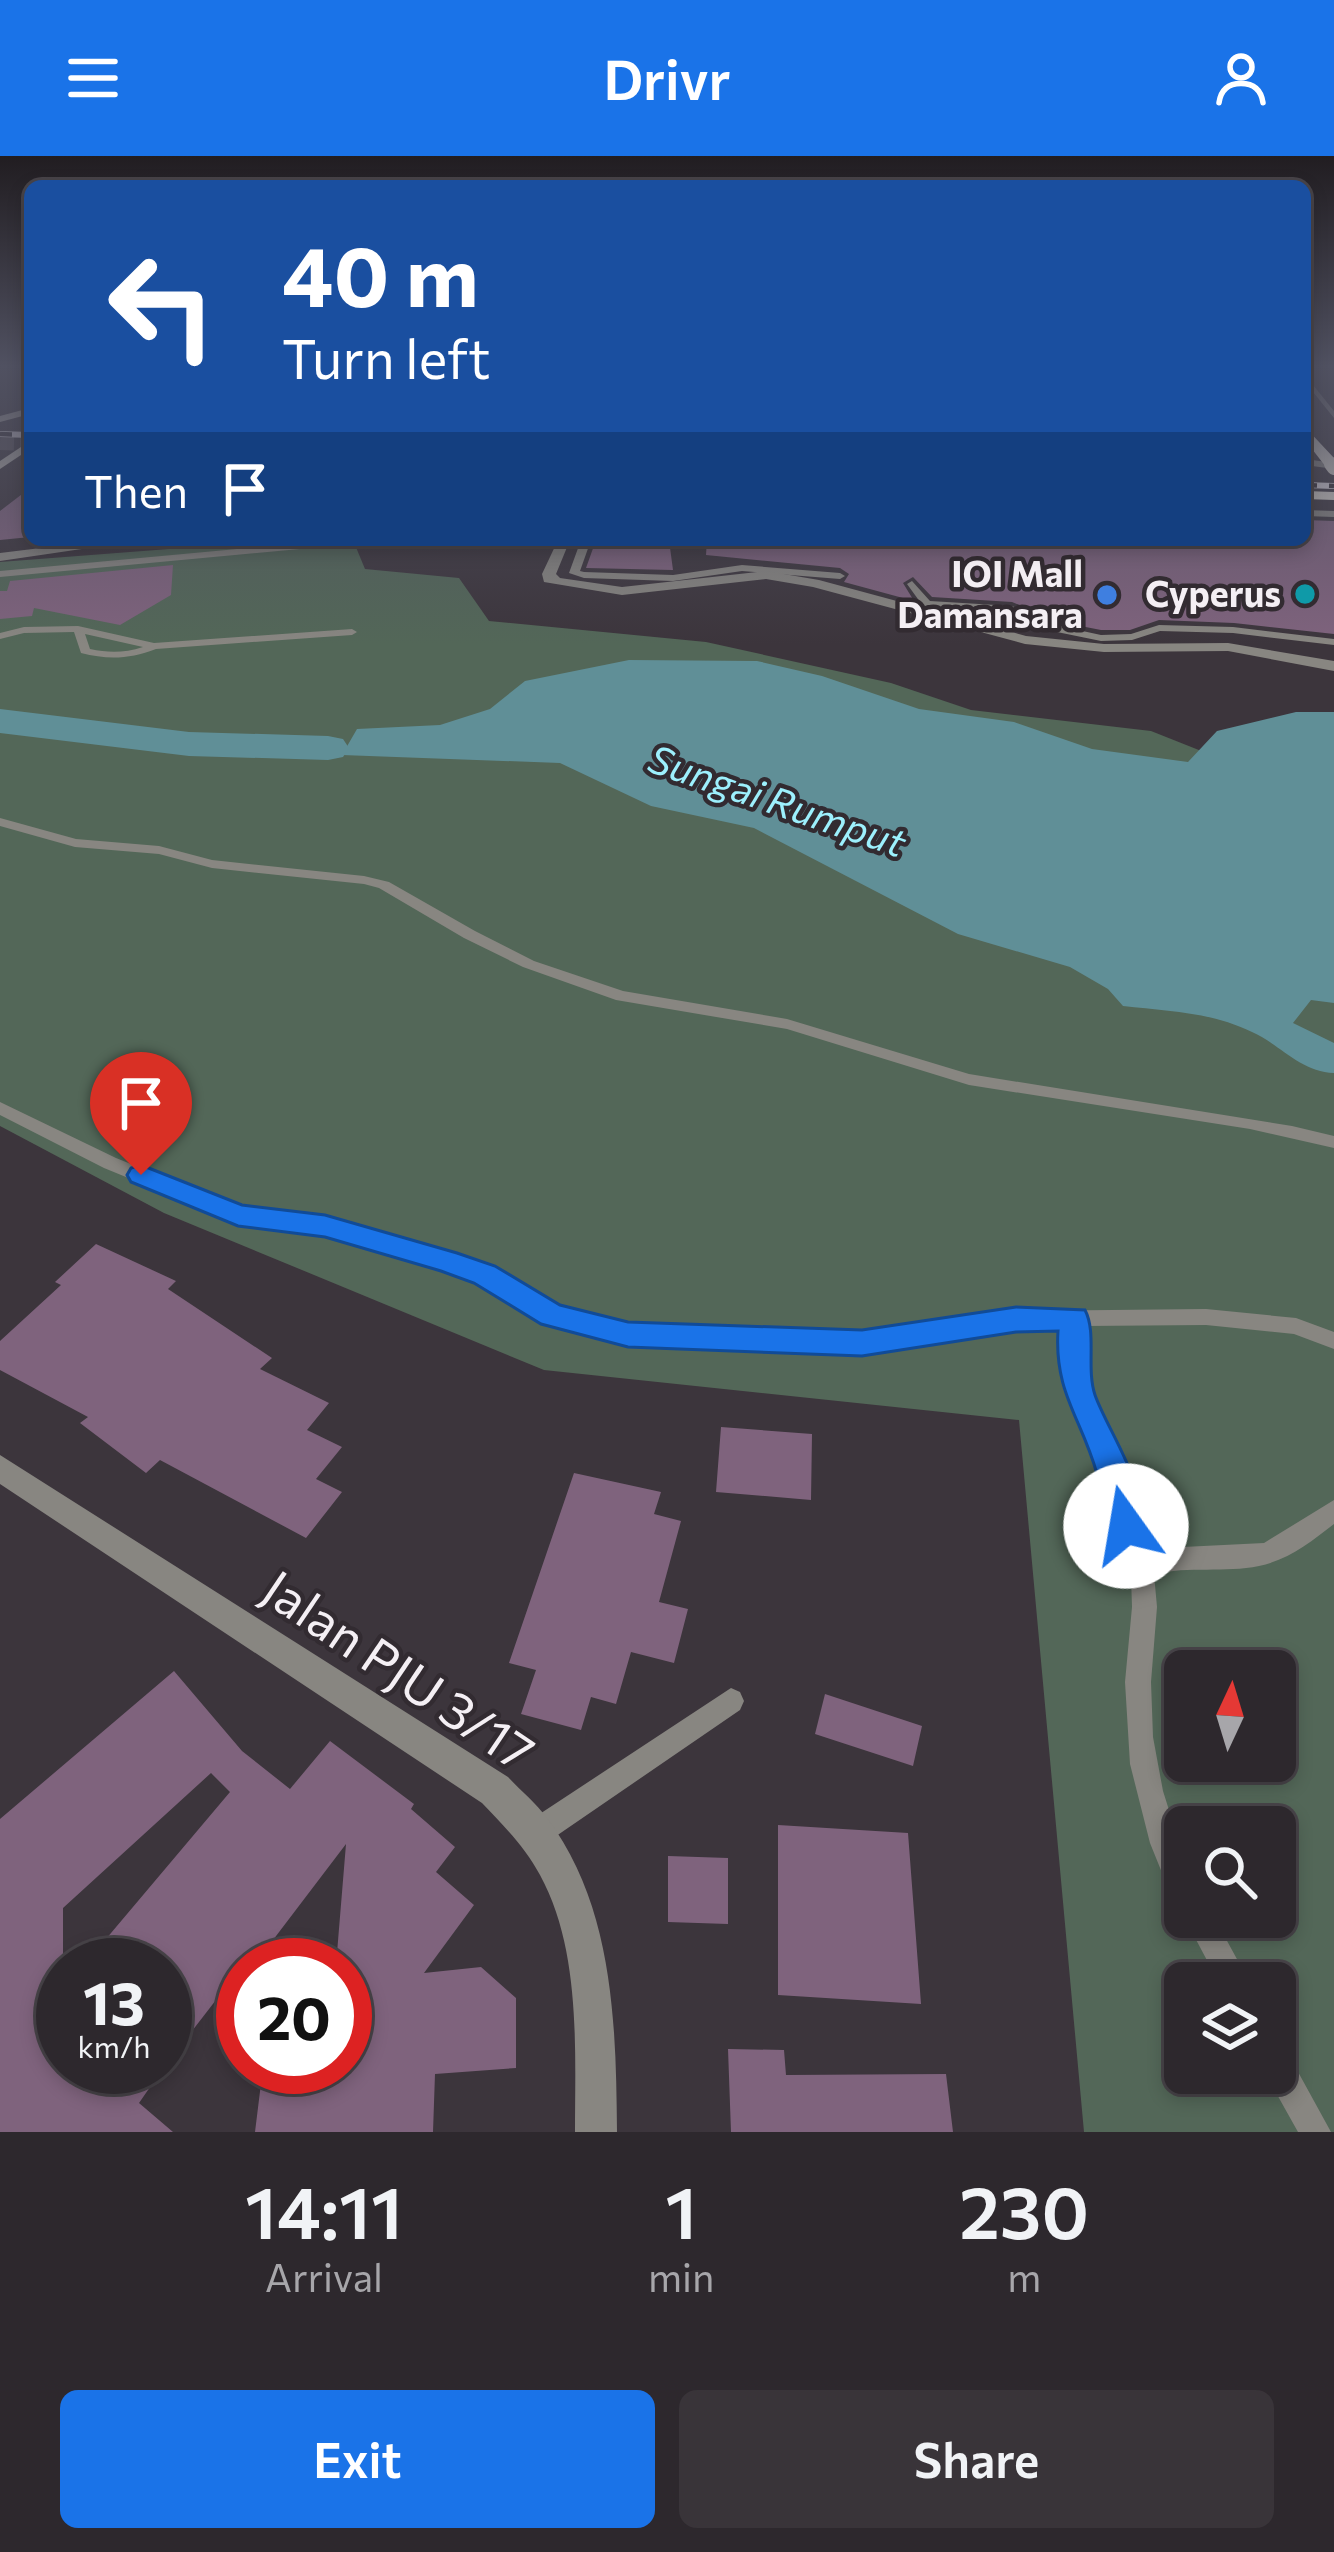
<!DOCTYPE html>
<style>
body{margin:0;font-family:Commissioner,sans-serif;background:#393439;color:#f1f3f6;height:100vh;display:flex;flex-direction:column;font-size:45px;white-space:nowrap}
*{box-sizing:border-box;margin:0}
p{font-size:39px;color:#a7a6aa}
.icon{flex:none;width:66px;height:66px;fill:none;stroke:currentColor;stroke-width:2;stroke-linecap:round;stroke-linejoin:round}
.map{position:relative;height:1976px;overflow:hidden}
.side{display:flex;flex-direction:column;background:#2d282d;flex:1}
.side>*{flex:none}
.banner{position:absolute;left:24px;top:24px;width:1287px;height:366px;border-radius:18px;box-shadow:0 6px 18px #0003,0 0 0 3px #484449;background:#1a4fa0;color:#fff;overflow:hidden}
.needle{width:78px;rotate:4deg}
.buttons{position:absolute;left:1164px;top:1494px;display:grid;gap:24px}
.buttons a{display:grid;place-items:center;width:132px;height:132px;border-radius:18px;background:#2d282d;box-shadow:0 6px 18px #0003,0 0 0 3px #484449;font-size:60px}
.speed{position:absolute;left:36px;top:1782px;display:flex;gap:24px;font-size:60px;font-weight:700;text-align:center}
.speed>*{display:grid;place-content:center;width:156px;height:156px;border-radius:50%;background:#2d282d;box-shadow:0 6px 18px #0003,0 0 0 3px #484449;line-height:1}
.speed small{font-size:30px;font-weight:400}
.speed .limit{border:18px solid #d22;background:#fff;color:#111}
.pin{position:absolute;display:grid;place-items:center;width:102px;height:102px;color:#fff;margin:-123px -51px;border-radius:50% 50% 50% 0;rotate:-45deg;box-shadow:0 0 12px #0007}
.pin .icon{rotate:45deg}
.me{position:absolute;width:132px;margin:-66px;rotate:347deg;stroke-linejoin:round;filter:drop-shadow(0 0 9px #0008)}
.turn{display:flex;align-items:center;gap:42px;height:252px;padding:0 60px;font-size:54px}
.turn .icon{width:156px;height:156px;stroke-width:2.5}
.turn b{display:block;font-size:84px;line-height:102px}
.then{display:flex;align-items:center;height:114px;padding:0 60px;background:#0003;gap:24px;font-size:45px}
.eta{display:flex;justify-content:space-evenly;align-items:center;height:204px;text-align:center}
.eta b{font-size:72px;font-weight:600;line-height:84px}
.primary-button{display:flex;gap:24px;margin-top:auto;padding:24px 60px}
.primary-button a{flex:1;height:138px;border-radius:18px;background:#1a73e8;color:#fff;font-size:48px;font-weight:600;line-height:138px;text-align:center}
.primary-button a+a{background:#393439;color:#f1f3f6}
header{display:flex;justify-content:space-between;align-items:center;height:156px;padding:0 60px;background:#1a73e8;color:#fff;font-size:54px;font-weight:600}
.map>svg:first-child{display:block}
.green{fill:#536758;fill-rule:evenodd}
.water{fill:#608f97}
.lines{fill:none;stroke-linecap:round;stroke-linejoin:round}
.river{fill:#608f97;fill-rule:evenodd}
.building{fill:#7f637d}
.primary-tunnel{stroke:#585158;stroke-width:14;stroke-dasharray:14 6;stroke-linecap:butt}
.service{fill:#888681;fill-rule:evenodd}
.minor{fill:#888681;fill-rule:evenodd}
.tertiary{fill:#888681;fill-rule:evenodd}
.secondary{fill:#b6b2ab;fill-rule:evenodd}
.primary{fill:#d9d4cb;fill-rule:evenodd}
.rail-casing{stroke:#dfdadf;stroke-width:6}
.rail{stroke:#322b31;stroke-width:4.5;stroke-dasharray:12;stroke-linecap:butt}
.primary-bridge{stroke:#d9d4cb;stroke-width:14}
.route{fill:#1a73e8;stroke:#114b97;stroke-width:3}
.culture-dot{fill:#0f9aa8;stroke:#322b31;stroke-width:4.5}
.shop-dot{fill:#3f7fe0;stroke:#322b31;stroke-width:4.5}
.labels{text-anchor:middle;stroke-width:9;stroke-linejoin:round;paint-order:stroke}
.far-poi-label{font-size:36px;font-weight:bold;fill:#f4eff4;stroke:#322b31;text-anchor:end}
.far-water-label{font-size:39px;font-style:italic;fill:#9df0fd;stroke:#322b31}
.near-street-label{font-size:51px;fill:#f4eff4;stroke:#322b31}
</style>
<header><svg class="icon" aria-label="menu" viewBox="0 0 24 24"><path d="M4 6h16M4 12h16M4 18h16"/></svg>Drivr<svg class="icon" aria-label="person" viewBox="0 0 24 24"><circle cx="12" cy="8" r="4"/><path d="M4 21q1-7 8-7t8 7"/></svg></header>
<div class="map">
<svg width="1334" height="1976" viewBox="0 0 1334 1976">
<rect width="100%" height="100%" fill="#3c353c"/>
<path class="green" d="M 190,384 L 353,384 L 365,413 L 459,422 L 489,465 L 706,486 L 891,527 L 971,554 L 1151,575 L 1229,606 L 1334,711 L 1334,1976 L 1084,1976 L 1019,1264 L 544,1214 L 164,1057 L 0,970 L 0,406 L 182,392 ZM 1185,1515 L 1275,1515 L 1275,1605 L 1185,1605 ZM 1185,1671 L 1275,1671 L 1275,1761 L 1185,1761 ZM 1185,1827 L 1275,1827 L 1275,1917 L 1185,1917 Z"/>
<path class="water" d="M 629,504 L 757,505 L 822,520 L 919,553 L 1014,566 L 1092,593 L 1188,606 L 1217,575 L 1296,556 L 1334,556 L 1334,847 L 1311,844 L 1293,867 L 1334,887 L 1334,917 C 1301,916 1281,889 1252,876 C 1211,856 1167,855 1123,850 L 1108,833 L 1070,811 L 958,778 L 754,672 L 651,650 L 560,607 L 342,599 L 357,573 L 440,569 L 490,553 L 525,525 Z"/>
<g class="lines">
<path class="river" d="M 0,553 L 189,576 L 328,580 L 343,583 L 349,592 L 343,601 L 328,604 L 189,600 L 0,577 Z"/>
</g>
<path class="building" d="M 30,332 L 30,381 L 0,384 L 0,355 Z
M 1305,364 L 1334,365 L 1334,478 L 1234,467 L 1159,464 L 1130,474 L 1101,474 L 1065,467 L 1012,446 L 932,441 L 913,421 L 903,427 L 914,445 L 844,426 L 849,418 L 840,412 L 706,399 L 707,384 L 1305,384 Z
M 596,384 L 669,384 L 673,414 L 586,412 Z
M 173,409 L 171,439 L 120,469 L 34,452 L 32,460 L 0,463 L 0,435 L 7,435 L 10,425 Z
M 96,1088 L 176,1125 L 168,1133 L 272,1202 L 260,1213 L 329,1247 L 307,1274 L 342,1291 L 316,1323 L 342,1336 L 306,1382 L 160,1304 L 146,1317 L 80,1267 L 88,1261 L 0,1214 L 0,1185 L 61,1129 L 55,1126 Z
M 721,1271 L 812,1278 L 811,1344 L 716,1336 Z
M 574,1317 L 661,1336 L 654,1358 L 681,1365 L 659,1446 L 688,1453 L 674,1507 L 631,1496 L 616,1548 L 591,1541 L 581,1574 L 521,1558 L 536,1514 L 509,1507 Z
M 174,1515 L 242,1595 L 290,1633 L 330,1585 L 414,1648 L 411,1653 L 455,1691 L 436,1716 L 474,1749 L 424,1817 L 481,1811 L 516,1842 L 516,1912 L 435,1918 L 433,1976 L 255,1976 L 263,1911 L 345,1911 L 345,1809 L 336,1809 L 346,1688 L 254,1809 L 243,1809 L 165,1910 L 165,1809 L 84,1809 L 230,1636 L 211,1617 L 63,1752 L 63,1911 L 164,1911 L 139,1947 L 173,1976 L 0,1976 L 0,1663 Z
M 825,1538 L 922,1570 L 913,1610 L 815,1578 Z
M 778,1669 L 908,1677 L 921,1848 L 778,1839 Z
M 668,1700 L 728,1702 L 728,1768 L 668,1766 Z
M 728,1893 L 784,1894 L 786,1919 L 946,1918 L 953,1976 L 731,1976 Z"/>
<g class="lines">
<path class="primary-tunnel" d="M 0,287 L 30,288"/>
<path class="service" d="M 1305,219 L 1334,255 L 1334,262 L 1305,226 Z
M 1305,354 L 1334,355 L 1334,361 L 1305,360 Z
M 334,384 L 348,386 L 343,389 L 0,421 L 0,415 Z
M 581,384 L 591,384 L 580,415 L 584,416 L 673,419 L 742,409 L 840,417 L 845,420 L 840,423 L 742,415 L 673,425 L 584,422 L 569,417 Z
M 912,425 L 930,445 L 1012,450 L 1064,471 L 1101,479 L 1131,478 L 1159,469 L 1233,471 L 1334,483 L 1334,489 L 1233,477 L 1160,475 L 1132,484 L 1101,485 L 1057,476 L 1010,456 L 923,450 L 907,428 Z
M 78,470 L 154,487 L 352,473 L 357,476 L 352,479 L 156,493 C 130,503 108,504 81,497 L 74,476 L 24,477 L 0,483 L 0,477 L 24,471 ZM 85,478 L 143,491 C 124,497 109,497 90,493 Z
M 0,662 L 76,683 L 159,690 L 212,704 L 364,720 L 389,726 L 475,775 L 534,805 L 623,835 L 787,863 L 969,918 L 1292,970 L 1334,980 L 1334,992 L 1250,973 L 969,929 L 787,873 L 616,844 L 523,811 L 464,782 L 379,732 L 364,728 L 212,712 L 159,698 L 75,691 L 0,670 Z
M 0,946 L 116,1002 L 240,1052 L 325,1063 L 446,1097 L 492,1114 L 559,1153 L 602,1167 L 654,1175 L 862,1179 L 1016,1155 L 1206,1153 L 1296,1162 L 1334,1176 L 1334,1193 L 1294,1178 L 1206,1169 L 1084,1170 C 1082,1228 1109,1263 1125,1316 C 1133,1344 1136,1371 1148,1398 L 1183,1391 L 1264,1387 L 1334,1344 L 1334,1368 C 1311,1386 1288,1404 1259,1410 C 1225,1417 1189,1410 1154,1418 L 1157,1451 L 1151,1526 L 1153,1581 L 1163,1635 L 1185,1705 L 1185,1753 L 1175,1749 L 1150,1687 L 1130,1608 L 1125,1526 L 1132,1451 L 1131,1421 L 1114,1373 L 1101,1310 L 1067,1224 L 1063,1171 L 1016,1171 L 862,1195 L 654,1191 L 602,1183 L 545,1165 L 478,1124 L 442,1111 L 325,1077 L 231,1064 L 104,1012 L 0,959 Z
M 731,1532 L 740,1536 L 744,1545 L 740,1554 L 546,1687 L 536,1691 L 526,1687 L 522,1677 L 526,1667 Z
M 1185,1758 L 1185,1761 L 1214,1761 L 1250,1827 L 1219,1827 L 1184,1761 Z
M 1275,1890 L 1286,1894 L 1331,1976 L 1298,1976 L 1265,1917 L 1275,1917 Z"/>
<path class="minor" d="M 106,384 L 143,384 L 0,405 L 0,397 Z
M 558,384 L 570,384 L 556,418 L 560,422 L 622,431 L 766,415 L 819,424 L 1026,480 L 1104,488 L 1228,487 L 1334,505 L 1334,515 L 1228,495 L 1104,496 L 1025,488 L 813,431 L 766,423 L 622,439 L 544,426 L 542,418 Z
M 0,1299 L 508,1621 C 521,1635 536,1647 547,1662 C 614,1751 616,1869 617,1976 L 575,1976 C 575,1894 581,1794 540,1719 C 525,1691 504,1670 482,1647 L 0,1328 Z"/>
<path class="tertiary" d="M 1305,303 L 1334,307 L 1334,313 L 1305,309 Z"/>
<path class="secondary" d="M 30,252 L 30,258 L 0,266 L 0,260 Z
M 30,285 L 30,293 L 0,313 L 0,305 Z"/>
<path class="primary" d="M 1305,271 L 1334,302 L 1334,312 L 1326,311 L 1305,284 Z
M 1305,335 L 1334,336 L 1334,344 L 1305,343 Z"/>
<defs>
<path id="rail" d="M 0,278 L 30,279
M 1305,329 L 1334,330"/>
</defs>
<use href="#rail" class="rail-casing"/>
<use href="#rail" class="rail"/>
<path class="primary-bridge" d="M 1331,308 L 1334,312"/>
</g>
<linearGradient id="sky" x2="0" y2="1"><stop stop-color="#211d21"/><stop offset="0.43" stop-color="#505161"/><stop offset="1" stop-color="#505161" stop-opacity="0"/></linearGradient>
<rect width="1334" height="488" fill="url(#sky)"/>
<path class="route" d="M 141,1009 L 242,1049 L 325,1059 L 457,1097 L 495,1110 L 560,1149 L 628,1166 L 862,1174 L 1016,1151 L 1085,1154 C 1097,1177 1086,1212 1095,1239 C 1108,1276 1156,1342 1138,1382 L 1126,1387 L 1113,1382 C 1104,1362 1103,1339 1097,1318 C 1082,1263 1054,1237 1058,1175 L 1016,1176 L 862,1200 L 628,1191 L 541,1168 L 474,1127 L 441,1115 L 325,1081 L 238,1070 L 131,1026 L 127,1019 L 131,1012 Z"/>
<circle class="culture-dot" cx="1305" cy="438" r="12"/>
<circle class="shop-dot" cx="1107" cy="439" r="12"/>
<g class="labels">
<g class="far-poi-label">
<text x="1083" y="431">IOI Mall<tspan x="1083" dy="41">Damansara</tspan></text>
<text x="1281" y="451">Cyperus</text>
</g>
<g class="far-water-label">
<text transform="translate(777 645) rotate(19)" y="14">Sungai Rumput</text>
</g>
<g class="near-street-label">
<text transform="translate(398 1515) rotate(34)" y="18">Jalan PJU 3/17</text>
</g>
</g>
</svg>
<div class="buttons">
<a><svg class="needle" viewBox="-14 -14 28 28"><path d="M0-13l5 13h-10z" fill="#e53935"/><path d="M0 13l5-13h-10z" fill="#a7a6aa"/></svg></a>
<a><svg class="icon" aria-label="search" viewBox="0 0 24 24"><circle cx="10" cy="10" r="6"/><path d="M15 15l6 6"/></svg></a>
<a><svg class="icon" aria-label="layers" viewBox="0 0 24 24"><path d="M12 4l9 5-9 5-9-5zM3 14l9 5 9-5"/></svg></a>
</div>
<div class="speed"><div>13<small>km/h</small></div><div class="limit">20</div></div>
<div class="pin" style="left:141px;top:1019px;background:#d93025"><svg class="icon" aria-label="arrive" viewBox="0 0 24 24"><path d="M6 21V4h12l-3 4 3 4H6"/></svg></div>
<svg class="me" style="left:1126px;top:1370px" viewBox="-20 -20 40 40"><circle r="19" fill="#fff"/><path d="M0-13L10 11 0 6-10 11z" fill="#1a73e8"/></svg>
<div class="banner">
<div class="turn"><svg class="icon" aria-label="left" viewBox="0 0 24 24"><path d="M17 20v-9H6M10 6l-5 5 5 5"/></svg><div><b>40 m</b>Turn left</div></div>
<div class="then">Then<svg class="icon" aria-label="arrive" viewBox="0 0 24 24"><path d="M6 21V4h12l-3 4 3 4H6"/></svg></div>
</div>
</div>
<section class="side">
<div class="eta">
<div><b>14:11</b><p>Arrival</p></div>
<div><b>1</b><p>min</p></div>
<div><b>230</b><p>m</p></div>
</div>
<div class="primary-button"><a>Exit</a><a>Share</a></div>
</section>
